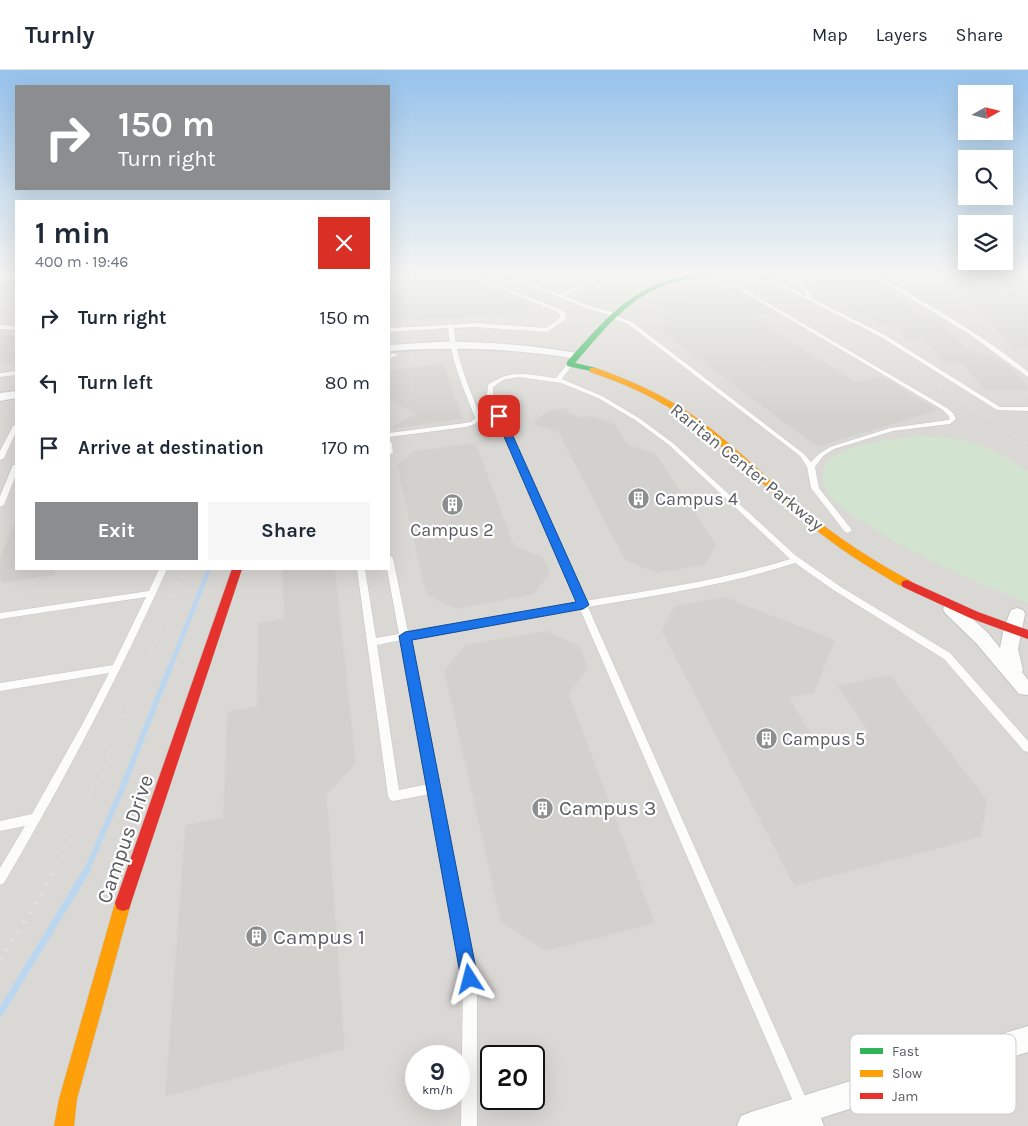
<!DOCTYPE html>
<meta charset="utf-8">
<style>
body{margin:0;font-family:Karla,sans-serif;background:#f6f6f7;color:#1f2937;height:100vh;display:flex;flex-direction:column;font-size:19px;white-space:nowrap}
*{box-sizing:border-box;margin:0}
p{font-size:16px;color:#747a83}
.icon{flex:none;width:28px;height:28px;fill:none;stroke:currentColor;stroke-width:2;stroke-linecap:round;stroke-linejoin:round}
.map{position:relative;flex:1;overflow:hidden}
.panel{position:absolute;left:15px;top:130px;width:375px;height:370px;display:flex;flex-direction:column;background:#fff;border-radius:0px;box-shadow:0 5px 20px #0002}
.panel>*{flex:none}
.hud{position:absolute;left:15px;top:15px;width:375px;height:105px;border-radius:0px;box-shadow:0 5px 20px #0002;background:#8b8d8e;color:#fff;overflow:hidden}
.needle{width:32px;rotate:82deg}
.tools{position:absolute;left:958px;top:15px;display:grid;gap:10px}
.tools a{display:grid;place-items:center;width:55px;height:55px;border-radius:0px;background:#fff;box-shadow:0 5px 20px #0002;font-size:25px}
.speed{position:absolute;left:405px;top:975px;display:flex;gap:10px;font-size:25px;font-weight:700;text-align:center}
.speed>*{display:grid;place-content:center;width:65px;height:65px;border-radius:50%;background:#fff;box-shadow:0 5px 20px #0002;line-height:1}
.speed small{font-size:12px;font-weight:400}
.speed .limit{border:2px solid #111;border-radius:8px;background:#fff;color:#111}
.pin{position:absolute;display:grid;place-items:center;width:42px;height:42px;color:#fff;margin:-21px;border-radius:10px;box-shadow:0 2px 8px #0006}
.me{position:absolute;width:55px;margin:-28px;rotate:351deg;stroke-linejoin:round;filter:drop-shadow(0 0 4px #0008)}
.turn{display:flex;align-items:center;gap:18px;height:105px;padding:0 20px;font-size:22px}
.turn .icon{width:65px;height:65px;stroke-width:2.5}
.turn b{display:block;font-size:35px;line-height:42px}
.round{display:grid;place-items:center;flex:none;width:52px;height:52px;border-radius:0px;background:#f6f6f7}
.headline{display:flex;align-items:center;justify-content:space-between;height:85px;padding:0 20px}
h1{font-size:30px;font-weight:700;line-height:38px}
.button{display:flex;gap:10px;margin-top:auto;padding:10px 20px}
.button a{flex:1;height:58px;border-radius:0px;background:#8b8d8e;color:#fff;font-size:20px;font-weight:700;line-height:58px;text-align:center}
.button a+a{background:#f6f6f7;color:#1f2937}
ul{padding:0;list-style:none}
li{display:flex;align-items:center;gap:15px;height:65px;padding:0 20px}
li div{flex:1}
li b{display:block;font-size:19px}
li em{font-style:normal}
header{display:flex;align-items:center;gap:30px;box-sizing:border-box;height:70px;padding:0 25px;background:#fff;border-bottom:1px solid #e0e1e3}
header strong{font-size:24px}
nav{display:flex;gap:28px;margin-inline-start:auto;font-size:18px}
.map>svg:first-child{display:block}
.industrial{fill:#dad8d4;fill-rule:evenodd}
.green{fill:#d2e4d0}
.lines{fill:none;stroke-linecap:round;stroke-linejoin:round}
.stream-far2{stroke:#bbd7f0;stroke-width:4.5}
.stream-far1{stroke:#bbd7f0;stroke-width:5.5}
.stream{stroke:#bbd7f0;stroke-width:7}
.building{fill:#d2d1ce;stroke:#d7d6d2}
.lane-casing{stroke:#c5c5c5;stroke-width:1}
.street-casing{stroke:#c5c5c5;stroke-width:2}
.fast-casing{stroke:#c5c5c5;stroke-width:1}
.slow-casing{stroke:#c5c5c5;stroke-width:1}
.jam-casing{stroke:#c5c5c5;stroke-width:1}
.lane{fill:#fcfcfb;fill-rule:evenodd}
.street{fill:#fcfcfb;fill-rule:evenodd}
.fast{fill:#30b455;fill-rule:evenodd}
.slow{fill:#ff9f0a;fill-rule:evenodd}
.jam{fill:#e5322d;fill-rule:evenodd}
.rail-far4{stroke:#e1e1e0;stroke-width:2.5;stroke-dasharray:0.5 4;stroke-linecap:butt}
.rail-far3{stroke:#e1e1e0;stroke-width:3;stroke-dasharray:1 5;stroke-linecap:butt}
.rail-far2{stroke:#e1e1e0;stroke-width:4;stroke-dasharray:1 6;stroke-linecap:butt}
.rail-far1{stroke:#e1e1e0;stroke-width:4.5;stroke-dasharray:1 8;stroke-linecap:butt}
.rail{stroke:#e1e1e0;stroke-width:5.5;stroke-dasharray:2 9;stroke-linecap:butt}
.route{fill:#1a73e8;stroke:#114b97}
.labels{text-anchor:middle;stroke-width:4.5;stroke-linejoin:round;paint-order:stroke}
.street-label{font-size:18px;fill:#595c60;stroke:#fff}
.poi-label{font-size:18px;fill:#595c60;stroke:#fff;text-anchor:start}
.near-poi-label{font-size:21px;fill:#595c60;stroke:#fff;text-anchor:start}
.near-street-label{font-size:21px;fill:#595c60;stroke:#fff}
.key{fill:#fff;stroke:#cdcecf;stroke-width:1}
.key-label{font-size:14px;fill:#595c60}
</style>
<header>
<strong>Turnly</strong>
<nav><a>Map</a><a>Layers</a><a>Share</a></nav>
</header>
<div class="map">
<svg width="1028" height="1056" viewBox="0 0 1028 1056">
<rect width="100%" height="100%" fill="#e9e8e3"/>
<path class="industrial" d="M 0,202 L 16,202 L 16,499 L 389,499 L 389,202 L 1028,202 L 1028,1056 L 0,1056 ZM 416,986 L 459,986 L 459,1029 L 416,1029 ZM 491,986 L 534,986 L 534,1029 L 491,1029 Z"/>
<path class="green" d="M 922,366 C 969,367 989,377 1028,401 L 1028,533 C 973,511 920,489 870,456 C 857,448 841,439 830,427 C 820,414 820,397 833,387 C 848,374 901,368 922,366 Z"/>
<g class="lines">
<path class="stream-far2" d="M 170,598 L 209,499"/>
<path class="stream-far1" d="M 86,802 L 122,719 L 170,597"/>
<path class="stream" d="M 0,943 L 87,800"/>
</g>
<path class="building" d="M 410,202 L 449,202 L 534,238 L 521,245 L 389,251 L 389,224 L 413,215 L 394,208 Z
M 944,209 L 1028,209 L 1028,278 L 1015,278 Z
M 813,210 L 857,210 L 869,212 L 877,216 L 883,222 L 903,228 L 921,248 L 933,250 L 944,255 L 965,278 L 1000,289 L 1005,292 L 1028,316 L 1028,320 L 985,320 L 962,294 L 944,294 L 924,270 L 907,270 L 895,255 L 878,255 L 867,241 L 852,241 L 842,228 L 827,228 Z
M 734,218 L 773,242 L 752,247 L 857,312 L 881,306 L 938,340 L 818,377 L 655,257 L 669,254 L 657,245 L 670,243 L 659,234 Z
M 16,265 L 16,293 L 0,294 L 0,266 Z
M 443,294 L 463,349 L 391,359 L 390,357 L 416,344 L 389,329 L 389,300 Z
M 566,338 L 569,344 L 581,347 L 590,346 L 615,354 L 628,375 L 655,383 L 716,475 L 705,495 L 657,503 L 625,490 L 558,362 L 533,354 L 547,341 Z
M 476,373 L 514,476 L 543,487 L 550,504 L 532,525 L 456,539 L 426,525 L 397,395 L 414,381 Z
M 16,449 L 16,499 L 54,499 L 55,505 L 0,513 L 0,488 Z
M 282,499 L 335,499 L 356,693 L 327,725 L 345,979 L 165,1027 L 185,755 L 223,747 L 227,642 L 257,636 L 258,553 L 284,548 Z
M 724,527 L 835,570 L 814,623 L 789,628 L 818,675 L 870,663 L 837,616 L 890,605 L 987,730 L 981,767 L 794,816 L 661,560 L 675,536 Z
M 546,561 L 579,576 L 588,597 L 569,624 L 655,853 L 546,881 L 501,852 L 444,601 L 465,575 Z"/>
<g class="lines">
<defs>
<path id="lane" d="M 1,202 L 6,202 L 16,209 L 16,212 Z
M 392,202 L 398,202 L 389,205 L 389,203 Z
M 461,202 L 467,202 L 562,240 L 566,245 L 566,249 L 547,262 L 475,257 L 454,258 C 456,289 470,319 481,348 L 475,354 L 466,357 L 389,367 L 389,363 L 465,353 L 471,352 L 475,348 C 464,319 450,289 448,258 L 389,262 L 389,258 L 448,255 L 451,253 L 453,255 L 475,253 L 546,258 L 560,248 L 560,245 L 558,242 Z
M 495,202 L 501,202 L 559,224 L 609,202 L 614,202 L 564,226 L 593,237 L 618,244 L 617,246 L 632,252 L 804,384 L 811,392 L 819,384 L 830,377 L 890,358 L 948,350 L 950,349 L 948,345 L 943,340 L 710,202 L 715,202 L 947,338 L 953,343 L 956,349 L 950,354 L 893,361 L 834,379 L 823,386 L 815,397 L 819,418 L 852,460 L 848,463 L 845,462 L 811,418 L 807,397 L 800,386 L 628,254 L 612,248 L 613,246 L 589,239 Z
M 753,202 L 758,202 L 807,226 L 791,202 L 795,202 L 813,227 L 811,228 L 885,265 L 1000,337 L 1028,337 L 1028,341 L 997,340 L 881,267 Z
M 867,202 L 872,202 C 925,233 980,262 1028,302 L 1028,307 L 969,264 Z
M 0,255 L 16,256 L 16,260 L 0,259 Z
M 395,283 L 398,285 L 397,286 L 389,288 L 389,284 Z
M 568,293 L 573,294 L 562,309 L 602,326 L 639,348 L 673,373 L 795,485 L 841,517 L 950,583 L 1028,671 L 1028,682 L 1024,681 L 944,589 L 835,521 L 795,493 C 727,515 658,525 588,537 L 808,1033 L 810,1038 L 808,1043 L 803,1045 L 798,1043 L 580,539 L 409,569 L 477,909 L 477,1056 L 461,1056 L 463,909 L 430,724 L 394,731 L 390,730 L 388,726 L 357,499 L 365,499 L 376,568 L 399,564 L 387,499 L 389,499 L 389,485 L 393,488 L 408,562 L 577,533 L 487,324 L 488,315 C 511,298 529,305 556,308 ZM 518,307 L 561,313 L 598,328 L 635,350 L 669,375 L 790,489 C 723,510 654,520 585,531 L 493,324 L 493,317 L 503,310 ZM 401,570 L 428,714 L 399,720 L 377,575 Z
M 16,301 L 16,305 L 0,307 L 0,303 Z
M 16,354 L 16,362 L 4,388 L 0,390 L 0,381 L 13,356 Z
M 389,371 L 392,373 L 393,383 L 389,385 Z
M 13,395 L 16,395 L 16,405 L 4,435 L 0,437 L 0,426 Z
M 159,499 L 167,499 C 119,606 64,711 4,813 L 0,815 L 0,798 L 25,756 L 0,761 L 0,751 L 32,744 L 83,653 L 109,603 L 0,621 L 0,613 L 113,595 L 146,527 L 0,549 L 0,543 L 149,521 Z"/>
<path id="street" d="M 436,272 C 484,271 530,275 577,283 L 582,286 L 577,289 C 514,278 453,277 389,281 L 389,275 Z
M 16,321 L 16,328 L 0,331 L 0,323 Z
M 951,533 L 957,535 L 988,563 L 1000,578 L 1004,558 L 1011,540 L 1017,538 L 1023,540 L 1025,544 L 1018,579 L 1023,600 L 1022,602 L 1028,610 L 1028,625 L 1019,624 L 976,573 L 945,543 L 943,539 L 945,535 Z
M 1028,956 L 1028,982 L 821,1048 L 824,1056 L 737,1056 L 741,1046 L 751,1042 Z"/>
<path id="fast" d="M 701,202 L 712,202 C 701,209 678,209 664,215 C 626,230 601,263 575,293 L 596,298 L 596,302 L 567,296 L 567,292 C 611,243 632,215 701,202 Z"/>
<path id="slow" d="M 590,298 L 596,298 C 627,309 657,322 685,340 C 730,370 768,410 810,445 C 841,470 875,492 911,511 L 913,514 L 911,517 C 902,519 891,510 884,506 C 855,489 826,469 800,447 C 760,412 723,374 679,344 C 651,325 622,313 590,302 Z
M 123,825 L 129,827 L 131,833 L 77,1029 L 74,1056 L 54,1056 L 59,1029 L 115,833 L 117,827 Z"/>
<path id="jam" d="M 232,499 L 242,499 L 131,833 L 129,839 L 123,841 L 117,839 L 115,833 Z
M 907,510 L 978,542 L 1028,560 L 1028,569 L 970,548 L 903,517 L 901,514 L 903,511 Z"/>
</defs>
<use href="#lane" class="lane-casing"/>
<use href="#street" class="street-casing"/>
<use href="#fast" class="fast-casing"/>
<use href="#slow" class="slow-casing"/>
<use href="#jam" class="jam-casing"/>
<use href="#lane" class="lane"/>
<use href="#street" class="street"/>
<use href="#fast" class="fast"/>
<use href="#slow" class="slow"/>
<use href="#jam" class="jam"/>
<path class="rail-far4" d="M 737,202 L 850,259 L 927,306
M 878,202 L 956,248 L 1028,298
M 0,212 L 16,225"/>
<path class="rail-far3" d="M 925,305 L 1028,376"/>
<path class="rail-far2" d="M 145,598 L 185,499"/>
<path class="rail-far1" d="M 54,802 L 103,700 L 145,597"/>
<path class="rail" d="M 0,890 L 29,845 L 55,800"/>
</g>
<linearGradient id="sky" x2="0" y2="1"><stop stop-color="#96c2eb"/><stop offset="0.58" stop-color="#f5f5f2"/><stop offset="1" stop-color="#f5f5f2" stop-opacity="0"/></linearGradient>
<rect width="1028" height="350" fill="url(#sky)"/>
<path class="route" d="M 499,343 L 504,346 L 589,535 L 583,539 L 412,570 L 478,909 L 476,915 L 470,918 L 463,915 L 461,909 L 399,566 L 405,562 L 576,532 L 495,346 Z"/>
<defs>
<symbol id="building-disc" viewBox="-11 -11 22 22"><circle r="9.5" fill="#8b8d8e" stroke="#fff"/><path d="M-4-6H4V6H1V3H-1V6H-4ZM-2.5-4.3h1.7v1.8h-1.7ZM.8-4.3h1.7v1.8H.8ZM-2.5-1h1.7V.8h-1.7ZM.8-1h1.7V.8H.8Z" fill="#fff"/></symbol>
</defs>
<g fill-rule="evenodd">
<use href="#building-disc" x="626" y="416" width="25" height="25"/>
<use href="#building-disc" x="440" y="422" width="25" height="25"/>
<use href="#building-disc" x="754" y="656" width="25" height="25"/>
<use href="#building-disc" x="530" y="726" width="25" height="25"/>
<use href="#building-disc" x="244" y="854" width="25" height="25"/>
</g>
<g class="labels">
<g class="street-label">
<text transform="translate(747 397) rotate(39)" y="6">Raritan Center Parkway</text>
</g>
<g class="poi-label">
<text x="655" y="435">Campus 4</text>
<text x="452" y="466" text-anchor="middle">Campus 2</text>
<text x="782" y="675">Campus 5</text>
</g>
<g class="near-poi-label">
<text x="559" y="745">Campus 3</text>
<text x="273" y="874">Campus 1</text>
</g>
<g class="near-street-label">
<text transform="translate(125 769) rotate(-71)" y="7">Campus Drive</text>
</g>
</g>
<rect x="850" y="964" width="166" height="80" rx="8" class="key"/>
<rect x="860" y="978" width="23" height="6" fill="#30b455"/>
<rect x="860" y="1000" width="23" height="7" fill="#ff9f0a"/>
<rect x="860" y="1023" width="23" height="6" fill="#e5322d"/>
<g class="key-label">
<text x="892" y="986">Fast</text>
<text x="892" y="1008">Slow</text>
<text x="892" y="1031">Jam</text>
</g>
</svg>
<div class="tools">
<a><svg class="needle" viewBox="-14 -14 28 28"><path d="M0-13l5 13h-10z" fill="#e53935"/><path d="M0 13l5-13h-10z" fill="#747a83"/></svg></a>
<a><svg class="icon" aria-label="search" viewBox="0 0 24 24"><circle cx="10" cy="10" r="6"/><path d="M15 15l6 6"/></svg></a>
<a><svg class="icon" aria-label="layers" viewBox="0 0 24 24"><path d="M12 4l9 5-9 5-9-5zM3 14l9 5 9-5"/></svg></a>
</div>
<div class="speed"><div>9<small>km/h</small></div><div class="limit">20</div></div>
<div class="pin" style="left:499px;top:346px;background:#d93025"><svg class="icon" aria-label="arrive" viewBox="0 0 24 24"><path d="M6 21V4h12l-3 4 3 4H6"/></svg></div>
<svg class="me" style="left:470px;top:909px" viewBox="-20 -20 40 40"><path d="M0-17L14 15 0 8-14 15z" fill="#1a73e8" stroke="#fff" stroke-width="4"/></svg>
<div class="hud">
<div class="turn"><svg class="icon" aria-label="right" viewBox="0 0 24 24"><path d="M7 20v-9h11M14 6l5 5-5 5"/></svg><div><b>150 m</b>Turn right</div></div>
</div>
<section class="panel">
<div class="headline"><div><h1>1 min</h1><p>400 m · 19:46</p></div><a class="round" style="background:#d93025;color:#fff"><svg class="icon" aria-label="close" viewBox="0 0 24 24"><path d="M6 6l12 12M18 6L6 18"/></svg></a></div>
<ul>
<li><svg class="icon" aria-label="right" viewBox="0 0 24 24"><path d="M7 20v-9h11M14 6l5 5-5 5"/></svg><div><b>Turn right</b></div><em>150 m</em></li>
<li><svg class="icon" aria-label="left" viewBox="0 0 24 24"><path d="M17 20v-9H6M10 6l-5 5 5 5"/></svg><div><b>Turn left</b></div><em>80 m</em></li>
<li><svg class="icon" aria-label="arrive" viewBox="0 0 24 24"><path d="M6 21V4h12l-3 4 3 4H6"/></svg><div><b>Arrive at destination</b></div><em>170 m</em></li>
</ul>
<div class="button"><a>Exit</a><a>Share</a></div>
</section>
</div>
